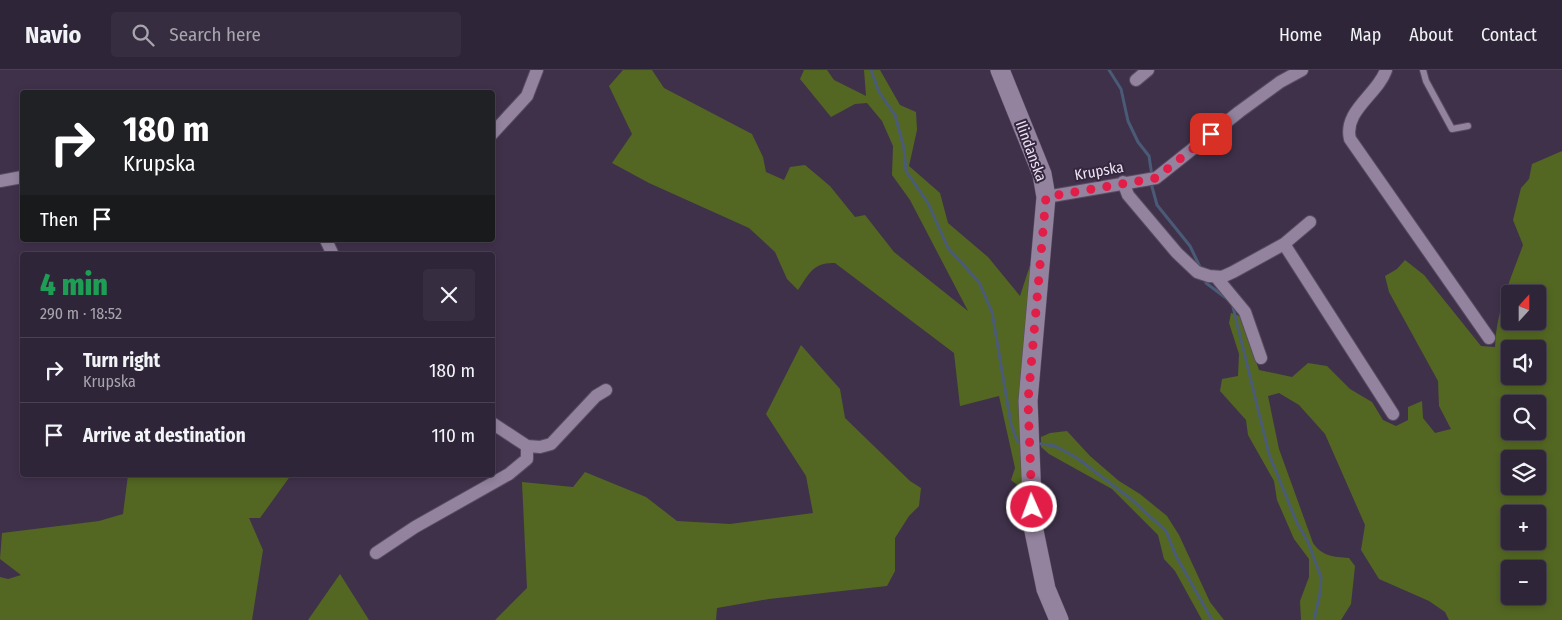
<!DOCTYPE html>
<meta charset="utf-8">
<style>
body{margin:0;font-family:"Fira Sans Condensed",sans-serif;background:#372d40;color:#f1f3f6;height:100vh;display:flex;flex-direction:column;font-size:19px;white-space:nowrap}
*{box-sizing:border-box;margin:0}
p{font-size:16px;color:#a7a5ae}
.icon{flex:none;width:28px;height:28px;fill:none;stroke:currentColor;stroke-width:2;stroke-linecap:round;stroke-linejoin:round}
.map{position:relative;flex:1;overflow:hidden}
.sheet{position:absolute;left:20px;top:182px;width:475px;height:225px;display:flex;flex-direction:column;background:#2f2538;border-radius:5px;box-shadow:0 2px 8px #0003,0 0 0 1px #4a4253}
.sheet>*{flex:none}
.hud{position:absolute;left:20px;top:20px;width:475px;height:152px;border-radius:5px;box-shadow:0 2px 8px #0003,0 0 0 1px #4a4253;background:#202124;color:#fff;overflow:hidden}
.needle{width:32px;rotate:21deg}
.controls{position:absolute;left:1501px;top:215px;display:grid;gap:10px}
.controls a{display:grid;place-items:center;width:45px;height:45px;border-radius:5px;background:#2f2538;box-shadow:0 2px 8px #0003,0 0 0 1px #4a4253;font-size:25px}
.pin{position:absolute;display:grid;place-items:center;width:42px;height:42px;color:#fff;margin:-21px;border-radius:10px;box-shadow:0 2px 8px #0006}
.me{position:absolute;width:55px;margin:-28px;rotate:358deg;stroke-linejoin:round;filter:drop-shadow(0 0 4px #0008)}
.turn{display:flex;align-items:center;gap:18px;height:105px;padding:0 20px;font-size:22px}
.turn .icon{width:65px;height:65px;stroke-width:2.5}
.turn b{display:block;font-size:35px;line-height:42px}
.then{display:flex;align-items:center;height:48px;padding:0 20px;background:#0003;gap:10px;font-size:19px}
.round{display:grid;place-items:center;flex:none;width:52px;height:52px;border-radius:5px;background:#372d40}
.head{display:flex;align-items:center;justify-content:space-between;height:85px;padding:0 20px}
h1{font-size:30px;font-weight:800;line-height:38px;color:#1e9e55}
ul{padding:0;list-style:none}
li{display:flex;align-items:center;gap:15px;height:65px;padding:0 20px;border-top:1px solid #4a4253}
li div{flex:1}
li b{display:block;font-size:19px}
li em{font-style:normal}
header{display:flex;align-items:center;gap:30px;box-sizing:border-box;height:70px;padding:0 25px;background:#2f2538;border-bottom:1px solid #4a4253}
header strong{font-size:24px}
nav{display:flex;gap:28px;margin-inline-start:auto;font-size:18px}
.search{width:350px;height:45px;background:#372d40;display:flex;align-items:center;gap:12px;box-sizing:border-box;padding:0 18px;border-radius:5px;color:#a7a5ae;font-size:19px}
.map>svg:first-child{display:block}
.forest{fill:#536722;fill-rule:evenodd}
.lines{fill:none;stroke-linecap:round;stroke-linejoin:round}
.stream{stroke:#4a5b78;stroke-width:3}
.lane-casing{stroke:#594d62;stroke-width:8}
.street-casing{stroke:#594d62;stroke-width:14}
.secondary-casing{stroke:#594d62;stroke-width:20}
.lane{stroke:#93839f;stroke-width:6}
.street{stroke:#93839f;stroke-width:12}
.secondary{stroke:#93839f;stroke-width:19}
.route{stroke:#e11d48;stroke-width:9;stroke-dasharray:0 16.2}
.labels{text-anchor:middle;stroke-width:4;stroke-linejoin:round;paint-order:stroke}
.street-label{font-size:15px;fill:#ece3f3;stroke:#35273f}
</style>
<header>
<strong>Navio</strong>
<div class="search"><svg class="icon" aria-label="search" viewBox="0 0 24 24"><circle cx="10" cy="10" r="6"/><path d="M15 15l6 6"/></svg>Search here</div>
<nav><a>Home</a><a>Map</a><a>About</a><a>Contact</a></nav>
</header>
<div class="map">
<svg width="1562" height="550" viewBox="0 0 1562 550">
<rect width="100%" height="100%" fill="#3f314a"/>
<path class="forest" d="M 623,0 L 652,0 L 664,18 L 752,64 L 763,87 L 766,102 L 784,110 L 790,97 L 805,95 L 830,116 L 855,147 L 865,145 L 894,182 L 968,241 L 910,130 L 892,105 L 893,76 L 882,51 L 867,33 L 855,34 L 831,47 L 800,9 L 804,0 L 827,0 L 834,10 L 866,26 L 864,0 L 880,0 L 900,35 L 916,42 L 917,60 L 909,96 L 940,123 L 948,153 L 988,187 L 1020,226 L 1033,186 L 1024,420 L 1011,410 L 1015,398 L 999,326 L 960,336 L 954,283 L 835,193 C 813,192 809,204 798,220 L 787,209 L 775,182 L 749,158 L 649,113 L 612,93 L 632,64 L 609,16 Z
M 1562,81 L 1562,550 L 1449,550 L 1445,542 L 1429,531 L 1379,509 L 1361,480 L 1365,455 L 1325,364 L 1299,335 L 1279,323 L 1268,326 L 1279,379 L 1313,473 C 1322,486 1333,487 1349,488 L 1355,496 L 1351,534 L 1341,550 L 1301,550 L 1300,531 L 1309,507 L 1309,489 L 1294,469 L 1277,430 L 1274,411 L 1248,365 L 1246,350 L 1220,321 L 1222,309 L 1238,306 L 1239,284 L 1229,253 L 1231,243 L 1240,246 L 1259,300 L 1292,307 L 1308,293 L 1327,296 L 1350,319 L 1372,332 L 1383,350 L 1396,356 L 1408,350 L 1408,337 L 1422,331 L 1423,348 L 1435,363 L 1451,359 L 1439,336 L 1438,311 L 1389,222 L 1385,206 L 1397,199 L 1405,190 L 1424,205 L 1481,276 L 1495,277 C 1496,241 1511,208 1523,175 L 1513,150 L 1521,118 L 1529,109 L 1532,94 ZM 1510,224 L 1538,224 L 1538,251 L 1510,251 ZM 1510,279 L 1538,279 L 1538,306 L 1510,306 ZM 1510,334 L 1538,334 L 1538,361 L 1510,361 ZM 1510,389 L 1538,389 L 1538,416 L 1510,416 ZM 1510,444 L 1538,444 L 1538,471 L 1510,471 ZM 1510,499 L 1538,499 L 1538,526 L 1510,526 Z
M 801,275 L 840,319 L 845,348 L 910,411 L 921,418 L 919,436 L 909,446 L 895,468 L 895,501 L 887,516 L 769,529 L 717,538 L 716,550 L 495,550 L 527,518 L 522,412 L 573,417 L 585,402 L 646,427 L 677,451 L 730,454 L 813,443 L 806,406 L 766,344 Z
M 1067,361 L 1090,386 L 1119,411 L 1140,424 L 1167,446 L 1179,465 L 1210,532 L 1224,550 L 1202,550 L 1175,501 L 1164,489 L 1158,465 L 1112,419 L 1049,384 L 1041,377 L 1041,367 L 1050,363 Z
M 128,405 L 291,405 L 260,448 L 249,448 L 263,480 L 252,550 L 0,550 L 0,507 L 8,509 L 21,505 L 0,489 L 2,463 L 99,451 L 123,444 Z
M 340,504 L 369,550 L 308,550 Z"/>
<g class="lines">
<path class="stream" d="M 871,0 L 879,22 L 895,45 L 904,78 L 906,101 L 928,133 L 948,178 L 979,212 L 992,242 L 1011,354 L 1017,371 L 1024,372
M 1109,0 L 1121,19 L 1128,51 L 1138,72 L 1149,86 L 1152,106
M 1151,113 L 1157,135 L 1190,176 L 1201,199
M 1205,209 L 1206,213 L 1226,228
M 1233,237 L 1269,384 L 1297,453 L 1308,472 L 1321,507 L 1320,523 L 1314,550
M 1035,373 L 1055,376 L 1077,388 L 1131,429 L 1166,461 L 1176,486 L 1212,550"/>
<defs>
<path id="lane" d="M 1423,0 L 1426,11 L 1452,59 L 1468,56"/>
<path id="street" d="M 1386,0 C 1378,24 1343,41 1350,69 L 1489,268
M 1136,10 L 1148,0
M 492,64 L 527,26 L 537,0
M 0,111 L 22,107
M 1123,112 L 1128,125 L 1177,183 L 1197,202 L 1209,206 L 1222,207 L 1233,202 L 1284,174 L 1310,152
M 1046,127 L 1156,108 L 1239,42 L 1280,12 L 1302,0
M 326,170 L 333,185
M 1284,174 L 1393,344
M 1216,207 L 1245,242 L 1261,288
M 492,353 L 527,376
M 376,483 L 415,457 L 509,404 L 527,389 L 527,376 L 540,377 L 551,374 L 596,326 L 606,320"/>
<path id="secondary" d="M 1000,0 L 1042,104 L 1046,127 L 1028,331 L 1033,456 L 1046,519 L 1059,550"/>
</defs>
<use href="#lane" class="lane-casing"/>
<use href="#street" class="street-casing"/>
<use href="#secondary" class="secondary-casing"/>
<use href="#lane" class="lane"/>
<use href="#street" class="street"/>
<use href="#secondary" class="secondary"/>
</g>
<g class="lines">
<path class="route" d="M 1032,437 L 1028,331 L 1046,127 L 1156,108 L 1211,64"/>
</g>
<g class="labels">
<g class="street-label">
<text transform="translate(1031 81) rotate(70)" y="5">Ilindanska</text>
<text transform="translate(1099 101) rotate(-10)" y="5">Krupska</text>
</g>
</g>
</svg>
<div class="controls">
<a><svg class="needle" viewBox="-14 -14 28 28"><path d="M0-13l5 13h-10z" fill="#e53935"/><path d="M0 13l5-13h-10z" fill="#a7a5ae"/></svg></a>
<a><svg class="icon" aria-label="sound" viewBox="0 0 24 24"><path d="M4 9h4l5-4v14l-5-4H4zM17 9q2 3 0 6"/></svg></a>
<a><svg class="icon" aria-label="search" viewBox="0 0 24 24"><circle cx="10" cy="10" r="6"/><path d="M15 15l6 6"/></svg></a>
<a><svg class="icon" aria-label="layers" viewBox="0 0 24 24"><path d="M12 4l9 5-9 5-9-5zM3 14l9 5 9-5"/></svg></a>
<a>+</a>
<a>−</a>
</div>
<div class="pin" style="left:1211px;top:64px;background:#d93025"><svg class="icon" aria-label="arrive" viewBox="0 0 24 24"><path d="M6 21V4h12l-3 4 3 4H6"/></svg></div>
<svg class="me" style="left:1032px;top:437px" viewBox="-20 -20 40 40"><circle r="17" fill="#e11d48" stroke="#fff" stroke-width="3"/><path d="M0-11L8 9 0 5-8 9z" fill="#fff"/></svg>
<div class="hud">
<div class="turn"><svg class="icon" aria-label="right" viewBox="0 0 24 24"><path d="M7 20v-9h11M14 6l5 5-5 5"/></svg><div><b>180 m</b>Krupska</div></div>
<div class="then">Then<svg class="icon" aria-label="arrive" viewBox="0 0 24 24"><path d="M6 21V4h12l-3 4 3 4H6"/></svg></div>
</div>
<section class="sheet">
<div class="head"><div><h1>4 min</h1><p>290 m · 18:52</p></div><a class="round"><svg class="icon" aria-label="close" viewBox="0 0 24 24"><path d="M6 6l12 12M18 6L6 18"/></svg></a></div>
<ul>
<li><svg class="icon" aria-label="right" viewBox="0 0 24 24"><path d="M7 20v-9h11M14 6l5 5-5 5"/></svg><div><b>Turn right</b><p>Krupska</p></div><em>180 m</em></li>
<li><svg class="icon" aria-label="arrive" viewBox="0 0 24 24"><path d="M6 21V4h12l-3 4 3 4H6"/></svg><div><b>Arrive at destination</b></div><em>110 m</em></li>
</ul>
</section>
</div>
